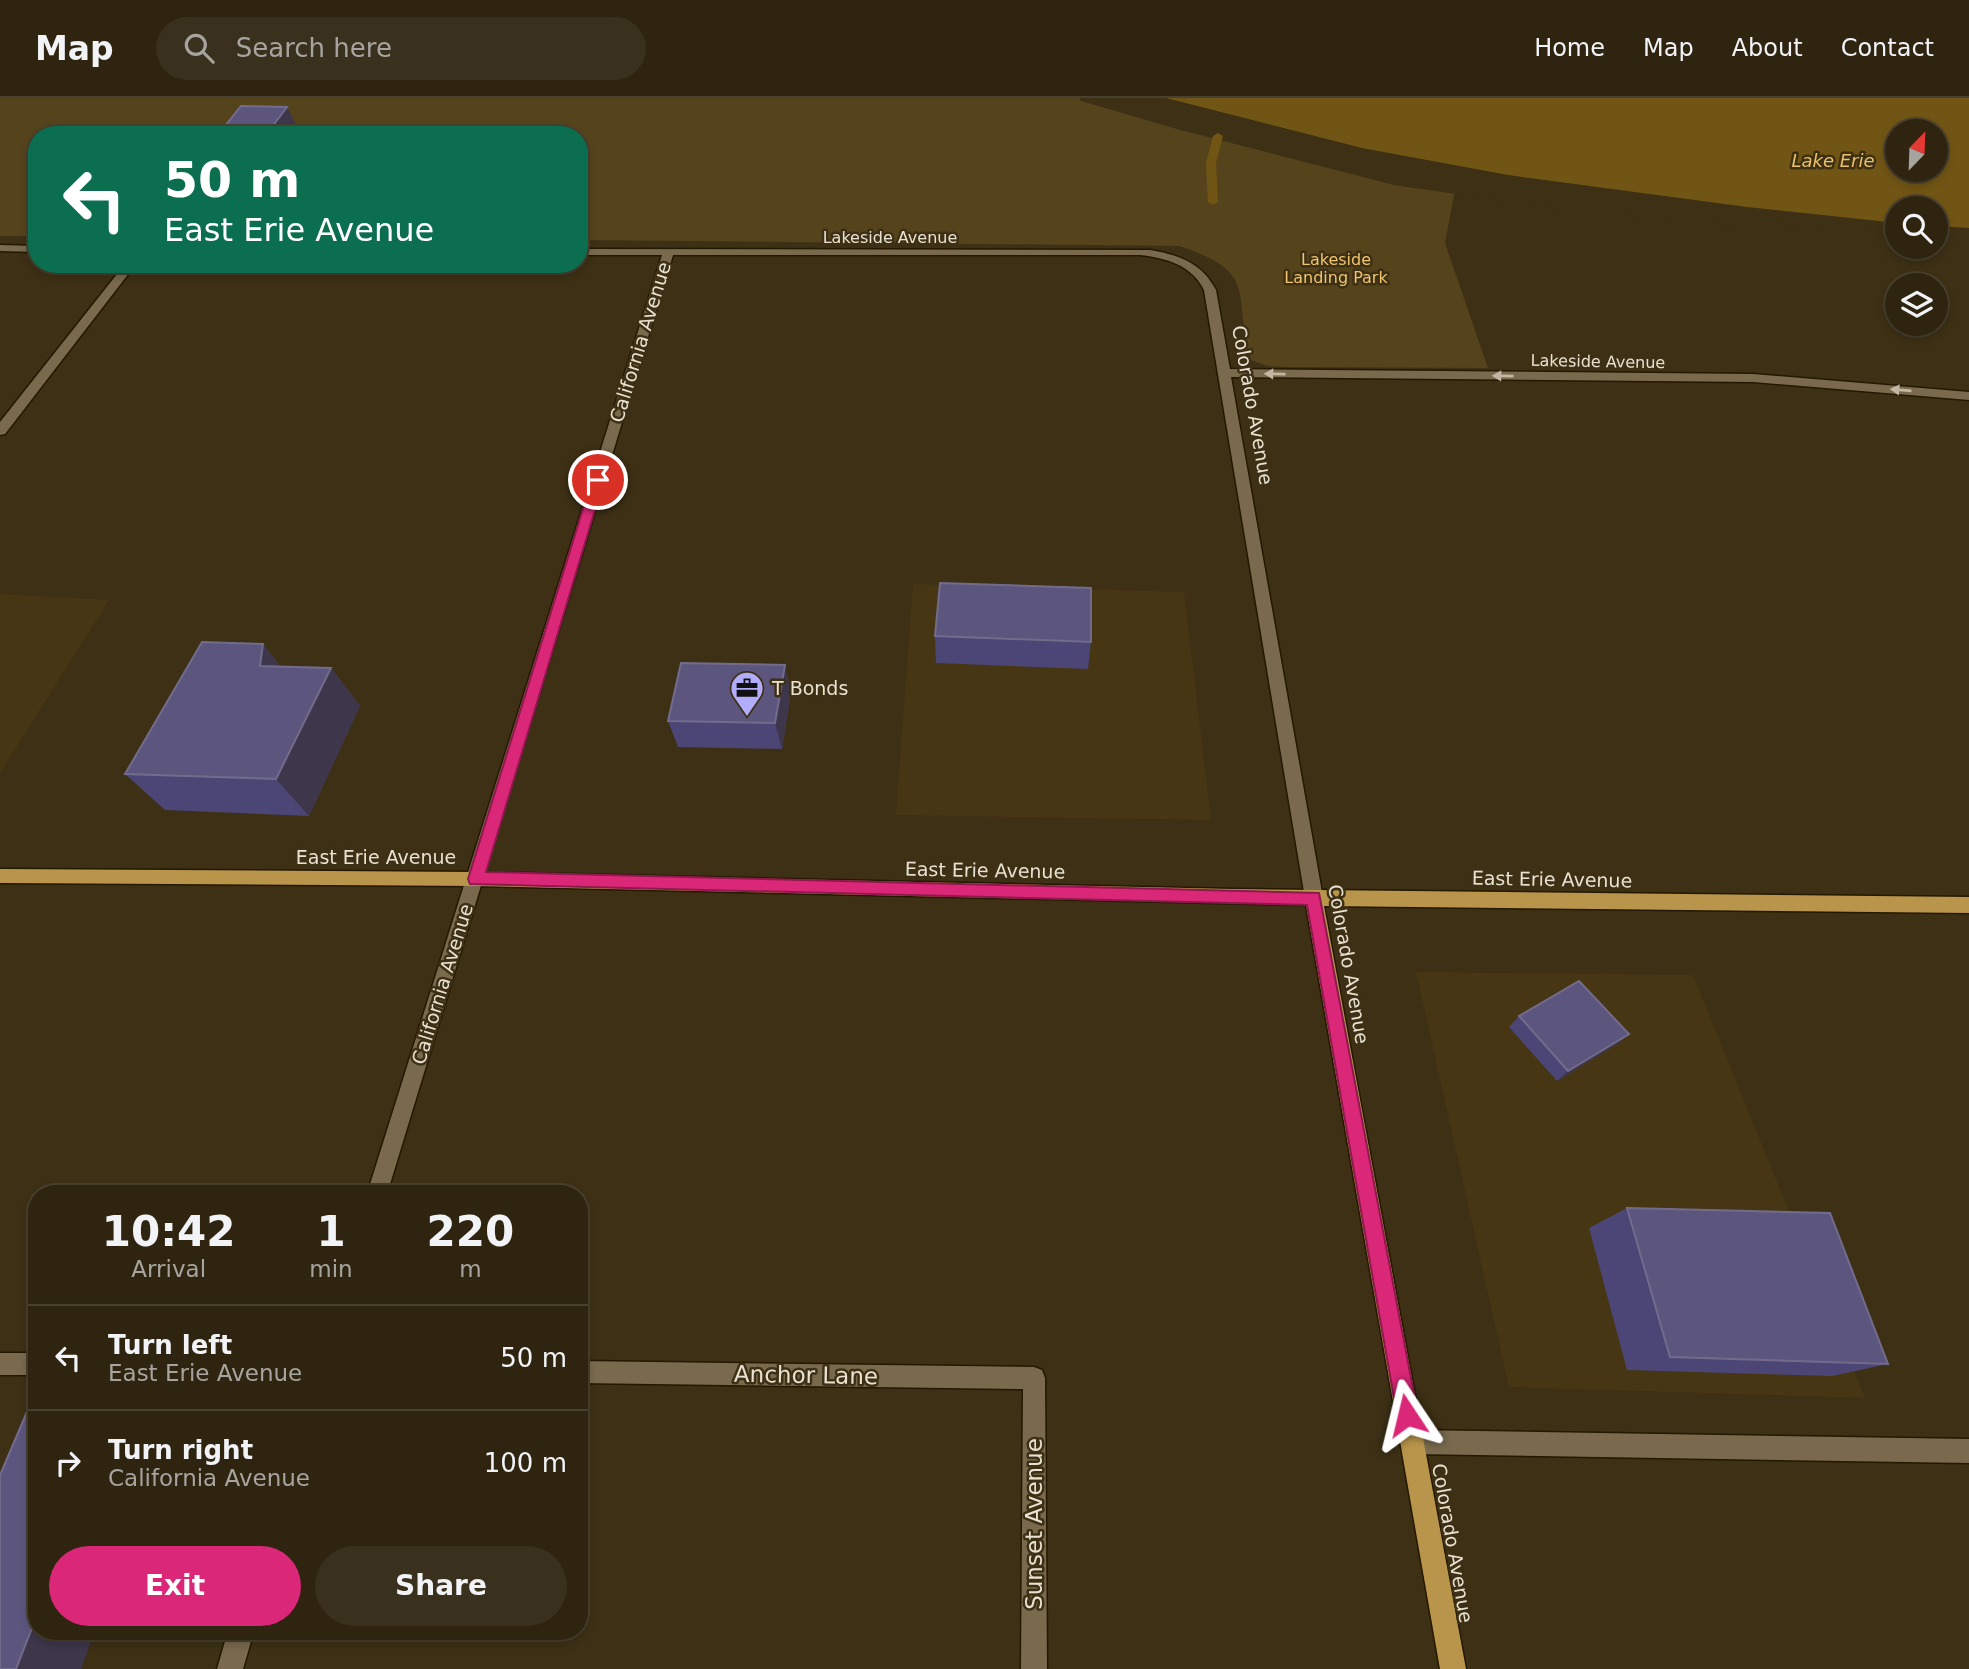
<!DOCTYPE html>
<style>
body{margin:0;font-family:"DejaVu Sans",sans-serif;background:#3a301e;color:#f1f3f6;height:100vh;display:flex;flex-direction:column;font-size:26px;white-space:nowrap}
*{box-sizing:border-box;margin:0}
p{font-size:23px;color:#a7a49f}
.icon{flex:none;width:38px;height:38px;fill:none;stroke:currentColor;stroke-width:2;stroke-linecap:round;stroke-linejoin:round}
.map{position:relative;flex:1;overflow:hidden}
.sheet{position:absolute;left:28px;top:1087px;width:560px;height:455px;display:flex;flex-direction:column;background:#2e2410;border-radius:28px;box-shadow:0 4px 10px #0003,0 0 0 2px #494130}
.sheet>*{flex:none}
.top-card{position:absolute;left:28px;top:28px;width:560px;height:147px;border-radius:28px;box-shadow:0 4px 10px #0003,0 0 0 2px #494130;background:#0b6e4f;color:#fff;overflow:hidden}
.needle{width:46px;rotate:23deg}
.buttons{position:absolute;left:1885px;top:21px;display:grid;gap:14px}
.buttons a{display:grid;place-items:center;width:63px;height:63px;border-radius:50%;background:#2e2410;box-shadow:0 4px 10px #0003,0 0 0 2px #494130;font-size:35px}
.pin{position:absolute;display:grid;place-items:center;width:60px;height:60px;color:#fff;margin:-30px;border:4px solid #fff;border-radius:50%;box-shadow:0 2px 7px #0007}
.me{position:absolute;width:77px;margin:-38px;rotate:350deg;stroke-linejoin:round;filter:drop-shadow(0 0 5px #0008)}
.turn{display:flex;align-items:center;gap:24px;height:147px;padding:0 21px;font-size:32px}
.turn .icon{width:91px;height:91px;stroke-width:2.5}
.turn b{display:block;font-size:49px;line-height:60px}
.eta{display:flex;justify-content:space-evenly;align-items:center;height:119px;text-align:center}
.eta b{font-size:42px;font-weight:700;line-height:49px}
.primary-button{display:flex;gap:14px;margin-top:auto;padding:14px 21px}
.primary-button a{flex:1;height:80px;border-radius:42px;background:#db2777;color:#fff;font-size:28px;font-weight:700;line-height:80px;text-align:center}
.primary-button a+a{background:#3a301e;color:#f1f3f6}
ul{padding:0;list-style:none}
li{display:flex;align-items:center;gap:21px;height:105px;padding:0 21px;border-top:2px solid #494130}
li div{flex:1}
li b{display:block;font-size:26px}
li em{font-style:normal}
header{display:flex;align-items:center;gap:42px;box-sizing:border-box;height:98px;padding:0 35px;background:#2e2410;border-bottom:2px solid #494130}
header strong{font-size:33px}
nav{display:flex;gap:38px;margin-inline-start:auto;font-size:24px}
.search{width:490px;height:63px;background:#3a301e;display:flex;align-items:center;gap:18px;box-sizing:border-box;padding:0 24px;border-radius:38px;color:#a7a49f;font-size:26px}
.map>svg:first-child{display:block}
.built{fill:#473613}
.green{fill:#55431c}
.water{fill:#715514;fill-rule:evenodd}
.pier{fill:#3d3015}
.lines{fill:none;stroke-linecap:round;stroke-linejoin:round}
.stream{fill:#715514;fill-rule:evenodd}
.minor-casing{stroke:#241800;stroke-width:3}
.major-casing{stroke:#241800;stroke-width:3}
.minor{fill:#796a4e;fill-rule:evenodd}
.major{fill:#b8954a;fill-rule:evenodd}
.wall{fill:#4b4675}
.shaded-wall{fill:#3e364a}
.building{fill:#5c567f;stroke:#726c8c;stroke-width:2}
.oneway{fill:#c2b7a3}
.route{fill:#db2777;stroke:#8e194d;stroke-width:2}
.labels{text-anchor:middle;stroke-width:5;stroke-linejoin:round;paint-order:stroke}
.far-street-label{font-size:16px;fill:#e9e1d1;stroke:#3d3015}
.far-park-label{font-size:16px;fill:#f0c56e;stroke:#3d3015}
.far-water-label{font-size:18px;font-style:italic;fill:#ebc068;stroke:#3d3015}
.street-label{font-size:19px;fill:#e9e1d1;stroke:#3d3015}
.poi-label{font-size:19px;fill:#e9e1d1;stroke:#3d3015;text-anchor:start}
.near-street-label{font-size:23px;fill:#e9e1d1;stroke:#3d3015}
</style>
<header>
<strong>Map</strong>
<div class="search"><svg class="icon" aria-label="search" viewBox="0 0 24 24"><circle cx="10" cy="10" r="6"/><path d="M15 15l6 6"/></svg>Search here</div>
<nav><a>Home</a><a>Map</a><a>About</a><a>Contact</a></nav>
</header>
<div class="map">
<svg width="1969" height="1571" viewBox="0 0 1969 1571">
<rect width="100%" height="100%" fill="#3d3015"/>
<path class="built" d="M 913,486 L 1184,494 L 1211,722 L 896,717 Z
M 0,496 L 109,502 L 0,675 Z
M 1416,874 L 1693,877 L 1865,1300 L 1509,1289 Z"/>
<path class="green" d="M 0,0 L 1082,0 L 1455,92 L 1445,145 L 1488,270 L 1286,269 L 1267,268 L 1251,262 C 1231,197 1262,175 1179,148 L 579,142 L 579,37 L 37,37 L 37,138 L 0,138 Z"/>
<path class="water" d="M 1082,0 L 1969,0 L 1969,141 L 1936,137 L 1936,110 L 1897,110 L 1897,133 L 1763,120 L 1755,125 ZM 1897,33 L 1936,33 L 1936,72 L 1897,72 Z"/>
<path class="pier" d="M 1079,0 L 1166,0 L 1362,50 L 1508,77 L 1747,109 L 1897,125 L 1897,136 L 1764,124 L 1755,129 L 1574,113 L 1394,87 L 1177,31 L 1081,3 Z
M 1936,128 L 1969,130 L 1969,144 L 1936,141 Z"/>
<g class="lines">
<path class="stream" d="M 1218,35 L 1223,38 L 1216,65 L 1218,104 L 1213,107 L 1208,104 L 1206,65 L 1213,38 Z"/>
<defs>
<path id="minor" d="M 0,147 L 37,148 L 37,154 L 0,153 Z
M 579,151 L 1150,152 C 1179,157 1202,165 1216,192 L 1230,271 L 1753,276 L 1969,294 L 1969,302 L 1753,284 L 1231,279 L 1323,800 L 1320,805 L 1314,808 L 1308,805 L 1305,800 L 1204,192 C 1192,167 1166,160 1140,157 L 673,157 L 387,1096 L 367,1096 L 662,157 L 579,157 Z
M 125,166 L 136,166 L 5,336 L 0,337 L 0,324 Z
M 0,1255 L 37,1255 L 37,1277 L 0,1277 Z
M 579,1263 L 1034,1269 L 1042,1272 L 1045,1280 L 1047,1571 L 1021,1571 L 1023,1291 L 579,1285 Z
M 1412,1332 L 1969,1341 L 1969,1365 L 1412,1356 L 1404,1352 L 1400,1344 L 1404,1336 Z
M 228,1533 L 254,1533 L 243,1571 L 217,1571 Z"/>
<path id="major" d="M 0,771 L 476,774 L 1233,791 L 1969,799 L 1969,815 L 1324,808 L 1466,1571 L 1440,1571 L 1306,807 L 476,788 L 0,785 Z"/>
</defs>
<use href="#minor" class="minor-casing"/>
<use href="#major" class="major-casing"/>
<use href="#minor" class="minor"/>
<use href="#major" class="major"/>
</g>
<path class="wall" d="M 935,538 L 1091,544 L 1088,571 L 936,565 Z
M 263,546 L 280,568 L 331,570 L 360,608 L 309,718 L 165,712 L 125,676 Z
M 791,594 L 782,651 L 678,649 L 668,623 Z
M 1519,918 L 1629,936 L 1617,946 L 1557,983 L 1509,929 Z
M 1627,1110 L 1888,1266 L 1832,1278 L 1627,1272 L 1589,1130 Z"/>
<path class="shaded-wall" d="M 287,9 L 301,37 L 272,29 Z
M 329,29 L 333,37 L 324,37 Z
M 263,546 L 293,585 L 260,568 Z
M 785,567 L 791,594 L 782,651 L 775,625 Z
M 331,570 L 360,608 L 309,718 L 276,681 Z
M 1629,936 L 1617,946 L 1557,983 L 1568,973 Z
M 37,1517 L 37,1533 L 95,1533 L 81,1571 L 16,1571 Z"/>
<path class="building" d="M 241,8 L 287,9 L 272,29 L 329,29 L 324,37 L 218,37 Z
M 940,485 L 1091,490 L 1091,544 L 935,538 Z
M 202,544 L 263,546 L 260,568 L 331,570 L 276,681 L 125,676 Z
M 681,565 L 785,567 L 775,625 L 668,623 Z
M 1579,883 L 1629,936 L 1568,973 L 1519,918 Z
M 1627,1110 L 1830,1115 L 1888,1266 L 1670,1259 Z
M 32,1302 L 37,1302 L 37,1517 L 16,1571 L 0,1571 L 0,1377 Z"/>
<defs><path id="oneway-solid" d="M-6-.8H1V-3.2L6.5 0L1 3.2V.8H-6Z" transform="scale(1.75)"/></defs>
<g class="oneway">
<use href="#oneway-solid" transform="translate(1275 276) rotate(-179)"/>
<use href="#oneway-solid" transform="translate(1503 278) rotate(-179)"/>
<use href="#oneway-solid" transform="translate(1901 292) rotate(-175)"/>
</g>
<path class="route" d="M 598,378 L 604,382 L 486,774 L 1319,795 L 1418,1317 L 1415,1324 L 1407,1327 L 1400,1324 L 1397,1317 L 1307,807 L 470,786 L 468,781 L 592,382 Z"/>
<defs>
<symbol id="office-pin" viewBox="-11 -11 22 30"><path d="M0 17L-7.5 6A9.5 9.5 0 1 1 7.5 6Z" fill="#b1adfa" stroke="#3d3015"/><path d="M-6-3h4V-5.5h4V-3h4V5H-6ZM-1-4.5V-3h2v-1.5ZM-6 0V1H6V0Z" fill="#111"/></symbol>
</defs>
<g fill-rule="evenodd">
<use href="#office-pin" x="728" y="571" width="38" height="52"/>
</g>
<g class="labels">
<g class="far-street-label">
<text x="890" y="145">Lakeside Avenue</text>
<text transform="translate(1598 263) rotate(1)" y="6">Lakeside Avenue</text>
</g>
<g class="far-park-label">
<text x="1336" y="167">Lakeside<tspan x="1336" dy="18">Landing Park</tspan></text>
</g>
<g class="far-water-label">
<text x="1833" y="69">Lake Erie</text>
</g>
<g class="street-label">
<text transform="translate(640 244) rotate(-73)" y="7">California Avenue</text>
<text transform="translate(1253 307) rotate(80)" y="7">Colorado Avenue</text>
<text x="376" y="766">East Erie Avenue</text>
<text transform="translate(985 772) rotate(1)" y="7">East Erie Avenue</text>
<text transform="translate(1552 781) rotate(1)" y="7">East Erie Avenue</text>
<text transform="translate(1349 866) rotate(80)" y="7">Colorado Avenue</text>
<text transform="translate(442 886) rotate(-73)" y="7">California Avenue</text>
<text transform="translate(1453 1445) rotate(80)" y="7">Colorado Avenue</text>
</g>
<g class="poi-label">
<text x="772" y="597">T Bonds</text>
</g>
<g class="near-street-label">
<text transform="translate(806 1277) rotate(1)" y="8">Anchor Lane</text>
<text transform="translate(1034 1426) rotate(-90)" y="8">Sunset Avenue</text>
</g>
</g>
</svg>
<div class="buttons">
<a><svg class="needle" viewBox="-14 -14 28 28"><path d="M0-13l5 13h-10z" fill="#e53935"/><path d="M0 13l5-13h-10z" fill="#a7a49f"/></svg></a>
<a><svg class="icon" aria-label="search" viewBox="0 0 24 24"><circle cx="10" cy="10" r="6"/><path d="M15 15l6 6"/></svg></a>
<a><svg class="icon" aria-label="layers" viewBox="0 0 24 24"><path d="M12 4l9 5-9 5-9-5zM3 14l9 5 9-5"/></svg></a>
</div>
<div class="pin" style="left:598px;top:382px;background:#d93025"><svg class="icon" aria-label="arrive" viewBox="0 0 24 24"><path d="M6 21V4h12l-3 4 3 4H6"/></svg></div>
<svg class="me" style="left:1407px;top:1317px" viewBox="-20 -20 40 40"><path d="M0-17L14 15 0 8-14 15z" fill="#db2777" stroke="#fff" stroke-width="4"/></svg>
<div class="top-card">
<div class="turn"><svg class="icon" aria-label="left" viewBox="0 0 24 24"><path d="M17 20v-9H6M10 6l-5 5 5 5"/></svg><div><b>50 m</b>East Erie Avenue</div></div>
</div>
<section class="sheet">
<div class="eta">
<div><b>10:42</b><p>Arrival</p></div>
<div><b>1</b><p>min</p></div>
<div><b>220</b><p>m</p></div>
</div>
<ul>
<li><svg class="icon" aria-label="left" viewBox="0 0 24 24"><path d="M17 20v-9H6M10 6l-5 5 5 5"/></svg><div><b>Turn left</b><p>East Erie Avenue</p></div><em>50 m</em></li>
<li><svg class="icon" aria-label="right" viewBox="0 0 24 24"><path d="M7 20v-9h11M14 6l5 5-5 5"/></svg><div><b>Turn right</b><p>California Avenue</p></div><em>100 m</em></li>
</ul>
<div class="primary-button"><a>Exit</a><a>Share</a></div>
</section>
</div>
